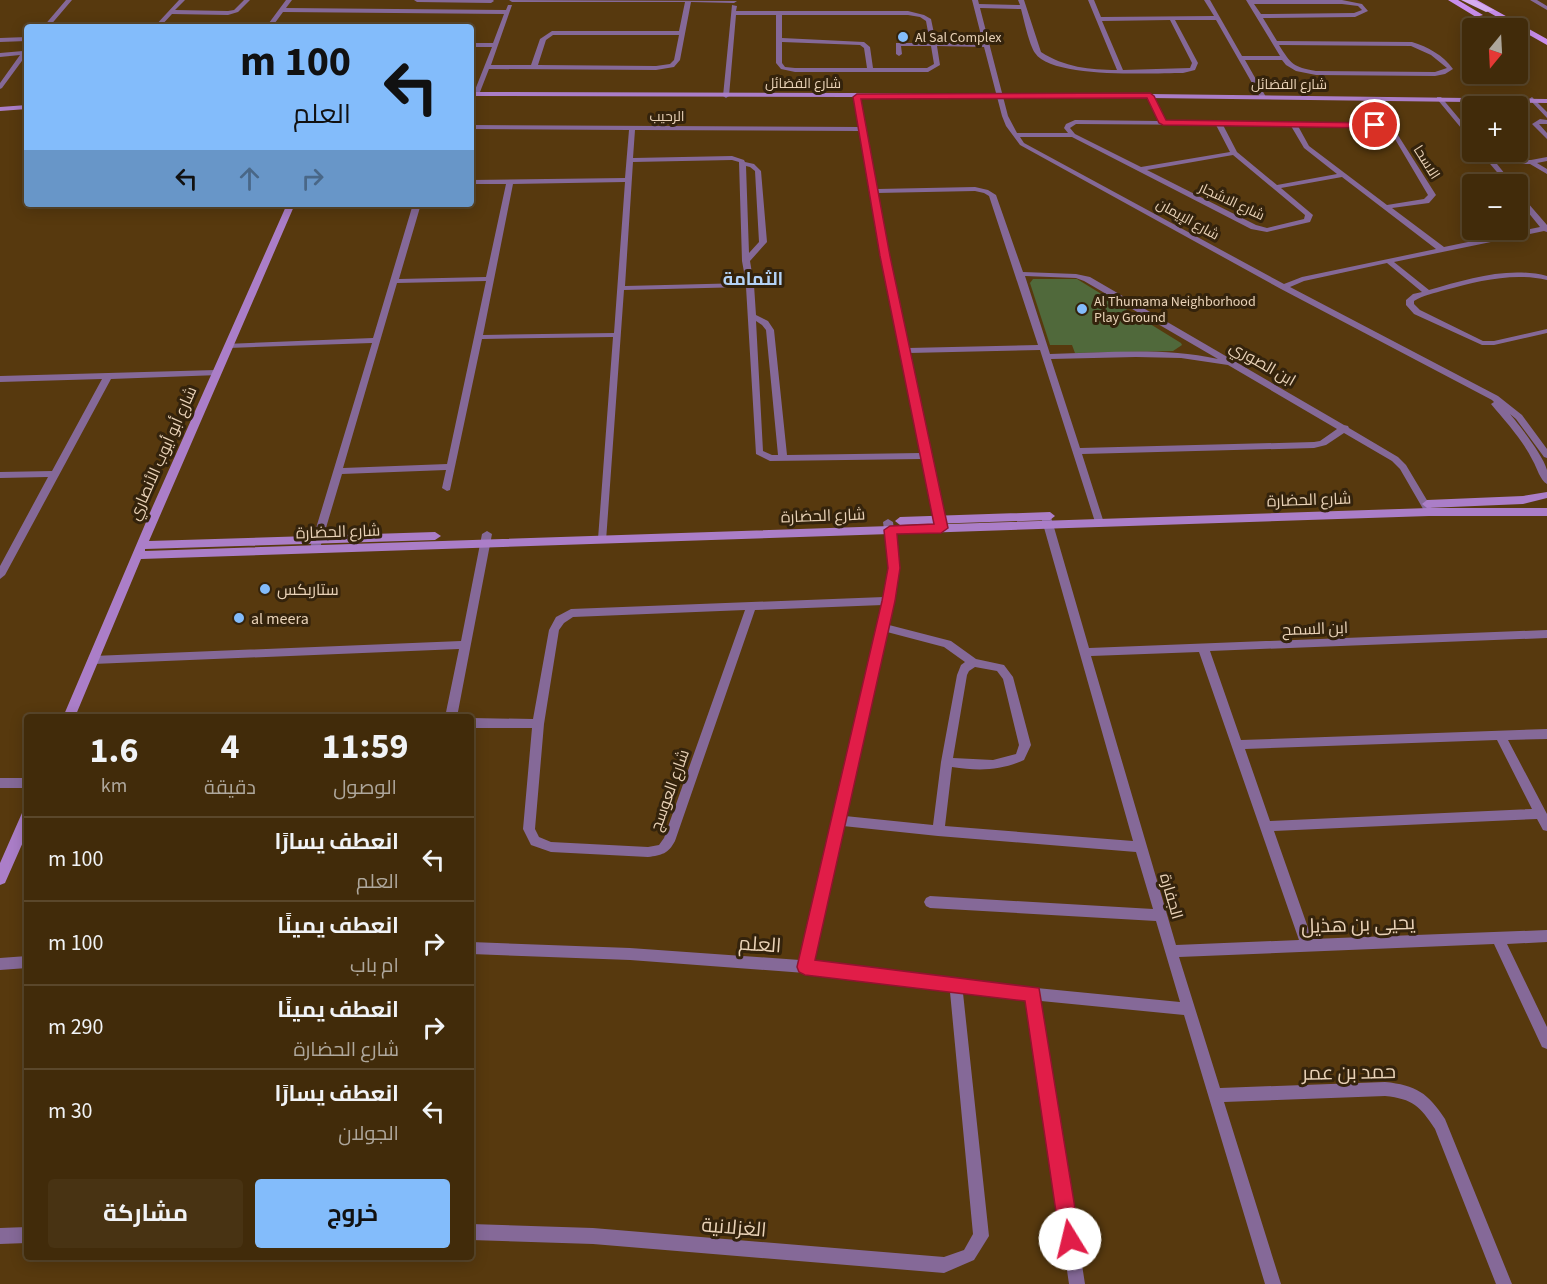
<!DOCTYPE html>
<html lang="ar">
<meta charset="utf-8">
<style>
body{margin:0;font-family:"Source Sans 3",Cairo,sans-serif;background:#483313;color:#f1f3f6;direction:rtl;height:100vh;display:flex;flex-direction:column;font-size:22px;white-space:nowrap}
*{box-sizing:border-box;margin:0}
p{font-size:20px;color:#aea79c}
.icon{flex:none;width:33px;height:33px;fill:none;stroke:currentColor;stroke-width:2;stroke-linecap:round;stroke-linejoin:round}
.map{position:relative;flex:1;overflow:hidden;direction:ltr}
.drawer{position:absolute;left:24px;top:714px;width:450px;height:546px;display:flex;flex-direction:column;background:#412b0a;border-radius:6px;box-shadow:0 3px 15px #0003,0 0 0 2px #5a472b;direction:rtl}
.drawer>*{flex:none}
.banner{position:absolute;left:24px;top:24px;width:450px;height:183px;border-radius:6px;box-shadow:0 3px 15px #0003,0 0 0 2px #5a472b;direction:rtl;background:#83bcfb;color:#111;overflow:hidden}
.needle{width:39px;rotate:198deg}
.tools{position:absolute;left:1462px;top:18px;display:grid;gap:12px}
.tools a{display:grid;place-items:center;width:66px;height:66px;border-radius:6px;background:#412b0a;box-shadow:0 3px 15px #0003,0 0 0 2px #5a472b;font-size:30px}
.pin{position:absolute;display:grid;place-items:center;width:51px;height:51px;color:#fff;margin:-26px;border:3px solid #fff;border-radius:50%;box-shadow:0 2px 6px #0007}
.me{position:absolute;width:66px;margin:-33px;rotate:351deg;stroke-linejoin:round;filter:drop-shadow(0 0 4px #0008)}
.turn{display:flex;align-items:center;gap:21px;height:126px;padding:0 24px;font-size:27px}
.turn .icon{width:78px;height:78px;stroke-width:2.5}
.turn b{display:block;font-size:42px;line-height:51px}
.lanes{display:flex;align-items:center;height:57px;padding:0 24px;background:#0003;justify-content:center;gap:30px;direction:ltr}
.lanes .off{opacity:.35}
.eta{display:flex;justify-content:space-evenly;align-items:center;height:102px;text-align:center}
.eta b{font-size:36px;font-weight:700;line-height:42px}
.button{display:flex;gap:12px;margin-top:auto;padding:12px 24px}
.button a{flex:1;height:69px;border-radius:6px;background:#83bcfb;color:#111;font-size:24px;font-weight:700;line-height:69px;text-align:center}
.button a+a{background:#483313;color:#f1f3f6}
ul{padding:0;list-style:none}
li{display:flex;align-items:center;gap:18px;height:84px;padding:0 24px;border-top:2px solid #5a472b}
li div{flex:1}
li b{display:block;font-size:22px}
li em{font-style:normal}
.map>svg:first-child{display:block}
.green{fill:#50693b}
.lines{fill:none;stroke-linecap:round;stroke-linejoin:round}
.street{fill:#856998;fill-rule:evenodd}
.secondary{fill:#ab7ec8;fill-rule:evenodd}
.primary{fill:#c98eed;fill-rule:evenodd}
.highway{fill:#d5acf0;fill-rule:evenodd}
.route{fill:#e11d48;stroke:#92132f;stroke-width:1.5}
.poi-dot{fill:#83bcfb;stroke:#34230c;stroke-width:2}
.labels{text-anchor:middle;stroke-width:6;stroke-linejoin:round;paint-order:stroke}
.far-poi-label{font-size:14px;fill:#e9d2b7;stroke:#34230c;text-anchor:start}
.far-street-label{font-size:14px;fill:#e9d2b7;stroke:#34230c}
.street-label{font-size:16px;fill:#e9d2b7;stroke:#34230c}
.poi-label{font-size:16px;fill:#e9d2b7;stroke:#34230c;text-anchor:start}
.far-district-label{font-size:18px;font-weight:bold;fill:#b3d2f6;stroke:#34230c}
.near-street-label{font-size:20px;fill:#e9d2b7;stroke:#34230c}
</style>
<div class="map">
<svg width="1547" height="1284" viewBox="0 0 1547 1284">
<rect width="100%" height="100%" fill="#57390e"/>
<path class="green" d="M 1033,279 L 1077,279 L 1181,343 L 1182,345 L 1173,351 L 1075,353 L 1072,345 L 1050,345 L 1030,283 Z"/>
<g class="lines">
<path class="street" d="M 66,0 L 72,0 L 49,27 L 43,27 Z
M 179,0 L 185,0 L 175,10 L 228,11 L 234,10 L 244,0 L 250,0 L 238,12 L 228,15 L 172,14 L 160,27 L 154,27 Z
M 286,0 L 292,0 L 286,8 L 506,10 L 508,5 L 512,5 L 491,65 L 531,65 L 540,39 L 552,31 L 679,31 L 685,2 L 512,2 L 509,0 L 737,1 L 734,3 L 691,2 L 680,60 L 674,67 L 656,70 L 489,69 L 480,92 L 471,95 L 471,91 L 475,90 L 492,47 L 471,47 L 471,43 L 493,43 L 504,14 L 283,12 L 272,27 L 266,27 ZM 553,35 L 679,35 L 674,60 L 670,64 L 656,66 L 538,65 L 546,40 Z
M 414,0 L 493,0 L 494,1 L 491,3 L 417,2 Z
M 972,0 L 978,0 L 979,4 L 1020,5 L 1018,0 L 1024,0 L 1041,52 C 1064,67 1090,70 1117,70 L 1088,0 L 1094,0 L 1101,17 L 1214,16 L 1204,0 L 1210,0 L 1242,56 L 1280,56 L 1246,0 L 1342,0 L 1362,4 L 1368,11 L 1355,17 L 1263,18 L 1277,41 L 1412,42 C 1428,47 1443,55 1453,69 L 1445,74 L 1435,76 L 1316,75 L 1296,71 L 1286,65 L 1282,60 L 1245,60 L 1266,97 L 1263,99 L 1260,97 L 1216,20 L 1175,20 L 1198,63 L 1195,70 L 1183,73 C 1154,73 1052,79 1035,53 C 1029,44 1024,20 1021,9 L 980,8 L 1008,116 L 1017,133 L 1068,133 L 1064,128 L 1066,124 L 1075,120 L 1159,121 L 1147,96 L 1150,94 L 1153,96 L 1165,121 L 1367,123 L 1385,126 L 1396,132 L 1436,195 L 1429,203 L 1392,208 L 1444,247 L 1540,227 L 1518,200 L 1518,193 L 1520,194 L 1547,225 L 1547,232 L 1544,231 L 1394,262 L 1429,290 C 1467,279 1508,266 1547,276 L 1547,280 C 1513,272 1478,281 1445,290 C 1435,293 1423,295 1414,301 L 1414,304 L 1420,310 L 1483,341 L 1494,341 L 1547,329 L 1547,333 L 1494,345 L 1482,345 L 1414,314 L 1406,305 L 1406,300 L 1413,294 L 1422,292 L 1387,263 L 1304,281 L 1290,287 L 1498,396 L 1522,415 L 1547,449 L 1547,458 L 1544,457 L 1516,419 L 1510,414 C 1520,426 1543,455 1547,470 C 1547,474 1547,480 1547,484 C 1540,480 1537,468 1533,461 C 1522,439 1506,422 1491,404 L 1494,402 L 1492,400 L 1281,289 L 1020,145 L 1006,126 L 1002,116 L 984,47 L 937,46 L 940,65 L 928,72 L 795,72 L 781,69 L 776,63 L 776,15 L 736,15 L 729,96 L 726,98 L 723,96 L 732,5 L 737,6 L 736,11 L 908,11 L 924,15 L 931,19 L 936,43 L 983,43 ZM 1254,4 L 1342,4 L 1358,6 L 1362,10 L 1354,13 L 1261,14 ZM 782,15 L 908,15 L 920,17 L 926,21 L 930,43 L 896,43 L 896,54 L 899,56 L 902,54 L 901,46 L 931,46 L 934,64 L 927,68 L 873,68 L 870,47 L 864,42 L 782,38 ZM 1170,20 L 1192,63 L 1190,68 L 1123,70 L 1102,21 ZM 782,42 L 860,45 L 864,48 L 867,68 L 795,68 L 785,67 L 782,63 ZM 1279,45 L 1411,46 L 1431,55 L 1447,68 L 1435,72 L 1316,71 C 1293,67 1291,64 1279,45 ZM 1076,124 L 1216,125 L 1230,152 L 1141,167 L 1075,134 L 1070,128 ZM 1223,125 L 1291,126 L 1304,148 L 1337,174 L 1277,185 L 1237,152 ZM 1298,126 C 1324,127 1369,122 1392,134 L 1428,195 L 1424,199 L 1387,205 L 1309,146 ZM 1020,137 L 1072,137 L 1251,229 L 1267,232 L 1310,222 L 1313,215 L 1281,188 L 1342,177 L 1436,249 L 1302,277 L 1284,284 L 1024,143 ZM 1233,155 L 1305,215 L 1304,219 L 1267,228 L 1256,225 L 1147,170 Z
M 1530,0 L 1537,0 L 1547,6 L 1547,10 Z
M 27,37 L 27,41 L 0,42 L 0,38 Z
M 27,48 L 27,54 L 2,88 L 0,89 L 0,83 L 20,55 L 0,57 L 0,53 L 23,51 Z
M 855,96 L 860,97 L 877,189 L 975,187 L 988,190 L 996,195 L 1023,272 L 1076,274 L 1090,277 L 1344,425 L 1348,426 L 1349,428 L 1398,457 L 1406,465 L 1434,512 L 1432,514 L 1426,514 L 1400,469 L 1392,461 L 1344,433 L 1326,445 L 1314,448 L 1082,454 L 1104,523 L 1099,526 L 1096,525 L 1040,350 L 909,353 L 946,528 L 941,531 L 936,528 L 922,459 L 770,461 L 756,454 L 746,287 L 624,290 L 606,541 L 600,541 L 598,539 L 613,337 L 482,339 L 450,490 L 447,491 L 442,488 L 446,470 L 342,474 L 320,548 L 315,551 L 312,550 L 310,548 L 372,343 L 228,348 L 225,348 L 225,344 L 373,338 L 413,204 L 421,204 L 399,279 L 486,277 L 506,184 L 471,184 L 471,180 L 625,178 L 629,130 L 471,129 L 471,125 L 859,127 ZM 635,130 L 860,131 L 881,256 L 921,453 L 787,455 L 774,330 L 768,321 L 756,315 L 754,285 L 750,261 L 767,242 L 761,171 L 754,164 L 745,162 L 744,160 L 732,156 L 633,158 ZM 732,160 L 739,162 L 742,261 L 746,283 L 625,286 L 633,162 ZM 746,166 L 750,167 L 755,171 L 759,242 L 749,253 ZM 625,182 L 614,333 L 483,335 L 513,184 ZM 975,191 L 984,193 L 989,196 L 1038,345 L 908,348 L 877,193 ZM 1025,276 L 1076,278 L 1084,281 L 1218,359 C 1162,347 1106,353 1050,354 ZM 486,281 L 447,464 L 343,468 L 397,283 ZM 756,321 L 762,325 L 766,330 L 778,455 L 772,455 L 763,451 ZM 1136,357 L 1181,358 L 1228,365 L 1337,429 L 1320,441 L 1314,442 L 1080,448 L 1051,359 Z
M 1437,97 L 1441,97 L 1473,135 L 1473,141 L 1471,140 L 1437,99 Z
M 1532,97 L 1547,112 L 1547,118 L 1530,100 L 1529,99 Z
M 1540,119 L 1547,120 L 1547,124 L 1539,124 L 1547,133 L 1547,139 L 1532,124 Z
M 1480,152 L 1486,152 L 1493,160 L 1531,160 L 1547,157 L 1547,161 L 1537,163 L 1547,169 L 1547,174 L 1530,164 L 1497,164 L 1513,184 L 1507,184 Z
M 216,370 L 220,373 L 219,375 L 111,379 L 5,575 L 0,579 L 0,566 L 48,477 L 0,478 L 0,472 L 52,471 L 102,379 L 0,382 L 0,376 Z
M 1046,514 L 1051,517 L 1089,648 L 1547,630 L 1547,638 L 1210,651 L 1241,740 L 1547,729 L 1547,739 L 1508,740 L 1547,814 L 1547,831 L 1543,830 L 1537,819 L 1274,831 L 1312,939 L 1547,930 L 1547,942 L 1507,944 L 1547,1027 L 1547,1049 L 1542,1047 L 1494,944 L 1179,957 L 1220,1088 L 1385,1082 C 1416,1085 1428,1093 1445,1119 L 1512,1284 L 1496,1284 L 1435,1129 C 1420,1106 1413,1099 1385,1096 L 1224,1102 L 1281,1284 L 1265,1284 L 1184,1015 L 1041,1001 L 1085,1284 L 1069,1284 L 1027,999 L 963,993 L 989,1236 L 974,1260 L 944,1273 L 593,1244 L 471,1240 L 471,1224 L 593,1228 L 944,1257 L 964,1250 L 973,1234 L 950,992 L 805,973 L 630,960 L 471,954 L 471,942 L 630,948 L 800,960 L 883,605 L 755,610 L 675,841 C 668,854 662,855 648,857 L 551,852 L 531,845 L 523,829 L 532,728 L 471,728 L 471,718 L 533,719 L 549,630 L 556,617 L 571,609 L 884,597 L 889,568 L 883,522 L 888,519 L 893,522 L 899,568 L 889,625 L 951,641 L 976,659 L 1004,665 L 1013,677 L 1031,745 L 1024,760 C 1000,771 978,771 952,767 L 945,826 L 1133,841 L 1041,517 ZM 745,610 L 664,838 L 659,845 L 648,847 L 551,842 L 539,837 L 535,829 L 544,724 L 559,630 L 564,623 L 573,617 ZM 887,632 L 944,647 L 965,662 L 961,665 L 957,675 L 941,762 L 933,825 L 845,816 ZM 1199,652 L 1299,940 L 1176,945 L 1091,656 ZM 975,667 L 997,671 L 1003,679 L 1019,745 L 1016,754 L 993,760 L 953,758 L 967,675 L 969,671 ZM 1497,740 L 1532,809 L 1270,821 L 1245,749 ZM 843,826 L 938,836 L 1136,852 L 1153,909 L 930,896 L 926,898 L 924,902 L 926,906 L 930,908 L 1156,921 L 1180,1002 L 956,980 L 813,962 Z
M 487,531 L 492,534 L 457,717 L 445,717 L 459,649 L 93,664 L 89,663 L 88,660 L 89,657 L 93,656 L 461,641 L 482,534 Z
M 0,778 L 27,778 L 27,788 L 0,788 Z
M 27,956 L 27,968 L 0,970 L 0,958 Z
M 27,1227 L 27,1243 L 0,1244 L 0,1228 Z"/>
<path class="secondary" d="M 471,92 L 1150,94 L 1547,99 L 1547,103 L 1150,98 L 471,96 Z
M 27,105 L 27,109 L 0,111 L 0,107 Z
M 287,204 L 295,204 L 149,541 L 435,532 L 441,536 L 435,540 L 145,549 L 145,551 L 1429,508 L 1547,508 L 1547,516 L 1429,516 L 141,559 L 75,717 L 63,717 L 152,508 Z
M 1547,492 L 1547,498 L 1523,504 L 1427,508 L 1422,504 L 1427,500 L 1523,496 Z
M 1050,512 L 1055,516 L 1050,520 L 900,525 L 895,521 L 900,517 Z
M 27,811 L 27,833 L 5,883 L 0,885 L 0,863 L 22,813 Z"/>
<path class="primary" d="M 1448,0 L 1458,0 L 1483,15 L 1476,17 Z
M 1467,0 L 1477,0 L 1547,39 L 1547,45 Z"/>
<path class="highway" d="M 1461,0 L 1474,0 L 1494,10 L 1486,12 Z"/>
</g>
<path class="route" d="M 1150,93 L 1154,96 L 1166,120 L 1375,123 L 1379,125 L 1375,128 L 1163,125 L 1159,123 L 1147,98 L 861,99 L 890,256 L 948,528 L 941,533 L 897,534 L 900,568 L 895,601 L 815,960 L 1039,988 L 1080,1239 L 1077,1246 L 1070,1249 L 1063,1246 L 1060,1239 L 1025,1001 L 805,975 L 799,972 L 797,967 L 882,601 L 888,568 L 884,530 L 890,526 L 934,524 L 880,256 L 853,97 L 857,94 Z"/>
<g class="poi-dot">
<circle cx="903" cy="37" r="6"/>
<circle cx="1082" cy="309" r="6"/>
<circle cx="265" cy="589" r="6"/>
<circle cx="239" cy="618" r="6"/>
</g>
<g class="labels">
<g class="far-poi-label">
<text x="915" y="42">Al Sal Complex</text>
<text x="1094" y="306">Al Thumama Neighborhood<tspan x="1094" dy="16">Play Ground</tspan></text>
</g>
<g class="far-street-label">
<text x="803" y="88">شارع الفضائل</text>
<text x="1289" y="89">شارع الفضائل</text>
<text x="667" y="121">الرحيب</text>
<text transform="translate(1427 162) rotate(58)" y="5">الاسحا</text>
<text transform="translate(1232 201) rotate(25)" y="5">شارع الاشجار</text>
<text transform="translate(1188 219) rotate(29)" y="5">شارع الإيمان</text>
</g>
<g class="street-label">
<text transform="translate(1263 363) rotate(30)" y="6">ابن الصوري</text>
<text transform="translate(162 453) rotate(-66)" y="6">شارع أبو أيوب الأنصاري</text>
<text transform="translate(1309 499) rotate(-2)" y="6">شارع الحضارة</text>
<text transform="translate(823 515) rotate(-2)" y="6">شارع الحضارة</text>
<text transform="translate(338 531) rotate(-2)" y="6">شارع الحضارة</text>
<text transform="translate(1315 628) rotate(-2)" y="6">ابن السمح</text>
<text transform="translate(669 790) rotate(-70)" y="6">شارع العوسج</text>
<text transform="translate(1172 896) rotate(74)" y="6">الجفارة</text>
</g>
<g class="poi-label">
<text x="277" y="595">ستاربكس</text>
<text x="251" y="624">al meera</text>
</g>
<g class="far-district-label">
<text x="753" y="285">الثمامة</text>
</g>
<g class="near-street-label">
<text transform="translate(1358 924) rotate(-2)" y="7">يحيى بن هذيل</text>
<text transform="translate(760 944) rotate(4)" y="7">العلم</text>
<text transform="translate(1349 1072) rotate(-1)" y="7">حمد بن عمر</text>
<text transform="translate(734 1227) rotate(5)" y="7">الغزلانية</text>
</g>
</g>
</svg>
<div class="tools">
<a><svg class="needle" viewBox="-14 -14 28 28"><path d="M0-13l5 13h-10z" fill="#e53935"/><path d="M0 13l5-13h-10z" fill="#aea79c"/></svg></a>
<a>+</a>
<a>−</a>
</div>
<div class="pin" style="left:1375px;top:125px;background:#d93025"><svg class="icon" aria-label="arrive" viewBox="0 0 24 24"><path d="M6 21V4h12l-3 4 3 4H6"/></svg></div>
<svg class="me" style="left:1070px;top:1239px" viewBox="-20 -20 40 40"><circle r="19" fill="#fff"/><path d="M0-13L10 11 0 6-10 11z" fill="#e11d48"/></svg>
<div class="banner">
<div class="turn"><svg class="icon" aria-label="left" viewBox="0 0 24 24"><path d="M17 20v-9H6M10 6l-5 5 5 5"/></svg><div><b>100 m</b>العلم</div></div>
<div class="lanes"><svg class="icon" aria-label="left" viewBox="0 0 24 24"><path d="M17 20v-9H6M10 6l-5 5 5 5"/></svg><svg class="icon off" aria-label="ahead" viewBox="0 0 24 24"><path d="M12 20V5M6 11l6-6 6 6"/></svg><svg class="icon off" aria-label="right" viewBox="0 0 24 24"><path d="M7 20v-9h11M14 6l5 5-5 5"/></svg></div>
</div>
<section class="drawer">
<div class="eta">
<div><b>11:59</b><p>الوصول</p></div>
<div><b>4</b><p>دقيقة</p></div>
<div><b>1.6</b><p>km</p></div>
</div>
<ul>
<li><svg class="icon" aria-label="left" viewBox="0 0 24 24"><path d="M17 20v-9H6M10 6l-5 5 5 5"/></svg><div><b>انعطف يسارًا</b><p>العلم</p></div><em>100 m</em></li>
<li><svg class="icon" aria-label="right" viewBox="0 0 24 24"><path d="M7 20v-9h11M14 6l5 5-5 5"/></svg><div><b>انعطف يمينًا</b><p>ام باب</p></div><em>100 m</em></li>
<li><svg class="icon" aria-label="right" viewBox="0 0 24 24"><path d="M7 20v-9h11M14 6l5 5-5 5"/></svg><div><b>انعطف يمينًا</b><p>شارع الحضارة</p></div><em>290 m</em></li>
<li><svg class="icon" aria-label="left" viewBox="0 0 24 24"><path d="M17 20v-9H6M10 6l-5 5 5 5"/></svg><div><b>انعطف يسارًا</b><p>الجولان</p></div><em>30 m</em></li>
</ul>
<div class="button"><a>خروج</a><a>مشاركة</a></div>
</section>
</div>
